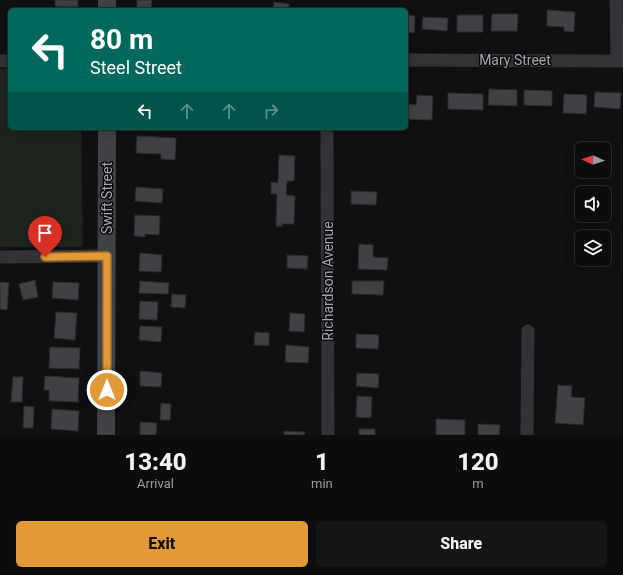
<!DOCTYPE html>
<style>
body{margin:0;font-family:Roboto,sans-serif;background:#151517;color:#f1f3f6;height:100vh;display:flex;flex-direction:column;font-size:15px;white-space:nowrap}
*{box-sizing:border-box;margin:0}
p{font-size:13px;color:#9a9b9e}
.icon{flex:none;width:22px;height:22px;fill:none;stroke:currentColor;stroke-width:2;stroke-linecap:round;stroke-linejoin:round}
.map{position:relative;height:435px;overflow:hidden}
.drawer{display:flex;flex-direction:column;background:#0c0c0e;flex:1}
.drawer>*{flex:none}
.top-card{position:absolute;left:8px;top:8px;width:400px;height:122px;border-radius:6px;box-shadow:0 2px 10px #0003,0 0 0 1px #2c2c2e;background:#00695c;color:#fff;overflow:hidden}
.needle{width:26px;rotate:273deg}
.buttons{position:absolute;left:575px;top:142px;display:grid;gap:8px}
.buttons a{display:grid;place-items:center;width:36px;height:36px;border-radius:6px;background:#0c0c0e;box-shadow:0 2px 10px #0003,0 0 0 1px #2c2c2e;font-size:20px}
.pin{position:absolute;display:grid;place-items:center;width:34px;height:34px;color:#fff;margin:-41px -17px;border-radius:50% 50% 50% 0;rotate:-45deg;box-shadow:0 0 4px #0007}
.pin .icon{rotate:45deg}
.me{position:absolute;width:44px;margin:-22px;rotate:0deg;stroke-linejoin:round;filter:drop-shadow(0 0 3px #0008)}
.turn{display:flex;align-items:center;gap:14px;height:84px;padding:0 16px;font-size:18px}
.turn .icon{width:52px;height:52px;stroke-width:2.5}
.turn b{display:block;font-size:28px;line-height:34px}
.lanes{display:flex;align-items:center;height:38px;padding:0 16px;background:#0003;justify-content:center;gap:20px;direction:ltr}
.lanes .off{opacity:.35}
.eta{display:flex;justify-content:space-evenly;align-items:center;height:68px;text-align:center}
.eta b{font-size:24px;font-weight:800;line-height:28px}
.action{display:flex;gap:8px;margin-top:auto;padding:8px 16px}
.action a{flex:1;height:46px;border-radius:6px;background:#e29938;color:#111;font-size:16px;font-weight:800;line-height:46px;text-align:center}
.action a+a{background:#151517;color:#f1f3f6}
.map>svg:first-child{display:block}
.green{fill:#1d241d}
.building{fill:#3f4145;stroke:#2a2b2d}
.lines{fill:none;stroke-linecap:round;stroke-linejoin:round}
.minor{stroke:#323336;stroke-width:13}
.secondary{stroke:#404246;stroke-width:18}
.route-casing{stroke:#936324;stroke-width:10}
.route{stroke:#e29938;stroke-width:7}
.labels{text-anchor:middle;stroke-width:3;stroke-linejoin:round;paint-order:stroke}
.street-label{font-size:14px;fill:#a3a8b1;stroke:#0b0b0d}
</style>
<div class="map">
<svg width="623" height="435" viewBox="0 0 623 435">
<rect width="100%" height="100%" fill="#101012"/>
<path class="green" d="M 10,69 L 10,128 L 81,128 L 83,247 L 0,247 L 0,69 Z"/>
<path class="building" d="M 55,0 L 78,0 L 78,7 L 55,6 Z
M 137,0 L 152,0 L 151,10 L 137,10 Z
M 274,2 L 289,4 L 289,10 L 273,10 Z
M 547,10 L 575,12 L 574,32 L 564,31 L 564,27 L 547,26 Z
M 492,14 L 518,14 L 517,31 L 491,31 Z
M 406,15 L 415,16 L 414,33 L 406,32 Z
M 457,15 L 483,15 L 483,32 L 457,32 Z
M 423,17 L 448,18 L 447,31 L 422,29 Z
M 489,89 L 517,90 L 517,106 L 488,105 Z
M 524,90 L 552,91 L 552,106 L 524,105 Z
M 595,92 L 621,93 L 620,109 L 594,107 Z
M 448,93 L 483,94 L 483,110 L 448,109 Z
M 564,94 L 587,95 L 586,114 L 563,113 Z
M 417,95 L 433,96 L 432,120 L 406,119 L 406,104 L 416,105 Z
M 136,128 L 160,128 L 159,131 L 136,130 Z
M 137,136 L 176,138 L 175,160 L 161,159 L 161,154 L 136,153 Z
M 279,155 L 295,156 L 294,181 L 287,181 L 286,195 L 295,196 L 294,224 L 282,224 L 282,227 L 276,226 L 277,194 L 271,194 L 271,182 L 278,183 Z
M 136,187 L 163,189 L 162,203 L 135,201 Z
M 351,191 L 377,192 L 376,205 L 351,204 Z
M 135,215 L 160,216 L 159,235 L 145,234 L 145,237 L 134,236 Z
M 359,244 L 373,245 L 373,257 L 388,258 L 387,270 L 358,269 Z
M 140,253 L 162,255 L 161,272 L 139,271 Z
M 287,255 L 308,256 L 307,269 L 287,268 Z
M 35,280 L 38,297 L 23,300 L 19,284 Z
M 140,281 L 169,283 L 168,294 L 139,293 Z
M 352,281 L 384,281 L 383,295 L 352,294 Z
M 0,282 L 9,283 L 7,310 L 0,309 Z
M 53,282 L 79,283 L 78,300 L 52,298 Z
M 172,294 L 186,295 L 185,308 L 171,307 Z
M 140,301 L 158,302 L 157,320 L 139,319 Z
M 56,312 L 77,313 L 75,340 L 54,338 Z
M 290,313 L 305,314 L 304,332 L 289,331 Z
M 140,326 L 162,327 L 161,342 L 139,340 Z
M 255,332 L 269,333 L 269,346 L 254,345 Z
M 356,334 L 379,335 L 378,349 L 356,348 Z
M 286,345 L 309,347 L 308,363 L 285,362 Z
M 50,347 L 80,348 L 79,369 L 49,368 Z
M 140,371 L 162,373 L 161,387 L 140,386 Z
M 357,373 L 379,374 L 378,388 L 356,386 Z
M 45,376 L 79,378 L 78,402 L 49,401 L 49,390 L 44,390 Z
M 13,377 L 23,377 L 22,402 L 11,402 Z
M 558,385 L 572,386 L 571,397 L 585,398 L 583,425 L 555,423 Z
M 357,396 L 372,397 L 371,418 L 356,417 Z
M 161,403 L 171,404 L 170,420 L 160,420 Z
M 24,406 L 34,407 L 33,428 L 23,428 Z
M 52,409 L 79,411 L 78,431 L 51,429 Z
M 436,419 L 465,420 L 465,435 L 436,435 Z
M 140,422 L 157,423 L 156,435 L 140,435 Z
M 478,424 L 500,425 L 499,435 L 478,435 Z
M 359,429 L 375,429 L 375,435 L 359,435 Z
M 284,431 L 305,432 L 304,435 L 284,435 Z"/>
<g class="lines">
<path class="minor" d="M 616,0 L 617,61
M 406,60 L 623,61
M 0,61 L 10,61
M 327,128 L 328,435
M 0,257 L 107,256
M 527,435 L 528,331"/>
<path class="secondary" d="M 107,10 L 107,0
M 106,435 L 107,128"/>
</g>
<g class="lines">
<defs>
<path id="route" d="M 45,257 L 107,256 L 107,390"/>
</defs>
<use href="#route" class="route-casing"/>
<use href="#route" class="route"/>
</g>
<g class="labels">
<g class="street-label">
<text x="515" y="65">Mary Street</text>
<text transform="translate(107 198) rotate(-90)" y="5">Swift Street</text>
<text transform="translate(328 281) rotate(-90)" y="5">Richardson Avenue</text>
</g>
</g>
</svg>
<div class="buttons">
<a><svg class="needle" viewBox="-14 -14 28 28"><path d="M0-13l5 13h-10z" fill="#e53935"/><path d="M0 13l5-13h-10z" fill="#9a9b9e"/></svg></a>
<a><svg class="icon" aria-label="sound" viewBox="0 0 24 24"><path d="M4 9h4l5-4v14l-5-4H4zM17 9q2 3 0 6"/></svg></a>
<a><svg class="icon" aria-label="layers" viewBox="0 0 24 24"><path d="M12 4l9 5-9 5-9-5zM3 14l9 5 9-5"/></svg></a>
</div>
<div class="pin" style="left:45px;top:257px;background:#d93025"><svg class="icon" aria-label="arrive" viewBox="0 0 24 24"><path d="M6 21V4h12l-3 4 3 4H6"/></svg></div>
<svg class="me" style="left:107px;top:390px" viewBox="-20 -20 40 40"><circle r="17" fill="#e29938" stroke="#fff" stroke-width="3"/><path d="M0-11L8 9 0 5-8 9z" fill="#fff"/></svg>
<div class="top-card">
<div class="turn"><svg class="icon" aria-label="left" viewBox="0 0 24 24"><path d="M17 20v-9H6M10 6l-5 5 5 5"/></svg><div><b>80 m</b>Steel Street</div></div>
<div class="lanes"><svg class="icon" aria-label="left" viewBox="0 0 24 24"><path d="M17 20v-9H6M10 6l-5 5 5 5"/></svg><svg class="icon off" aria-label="ahead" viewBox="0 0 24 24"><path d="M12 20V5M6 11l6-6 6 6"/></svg><svg class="icon off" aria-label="ahead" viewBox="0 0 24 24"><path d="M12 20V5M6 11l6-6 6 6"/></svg><svg class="icon off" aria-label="right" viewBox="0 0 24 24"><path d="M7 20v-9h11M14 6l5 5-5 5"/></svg></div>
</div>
</div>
<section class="drawer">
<div class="eta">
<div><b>13:40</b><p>Arrival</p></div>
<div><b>1</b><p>min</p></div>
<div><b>120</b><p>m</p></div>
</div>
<div class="action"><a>Exit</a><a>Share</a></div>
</section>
